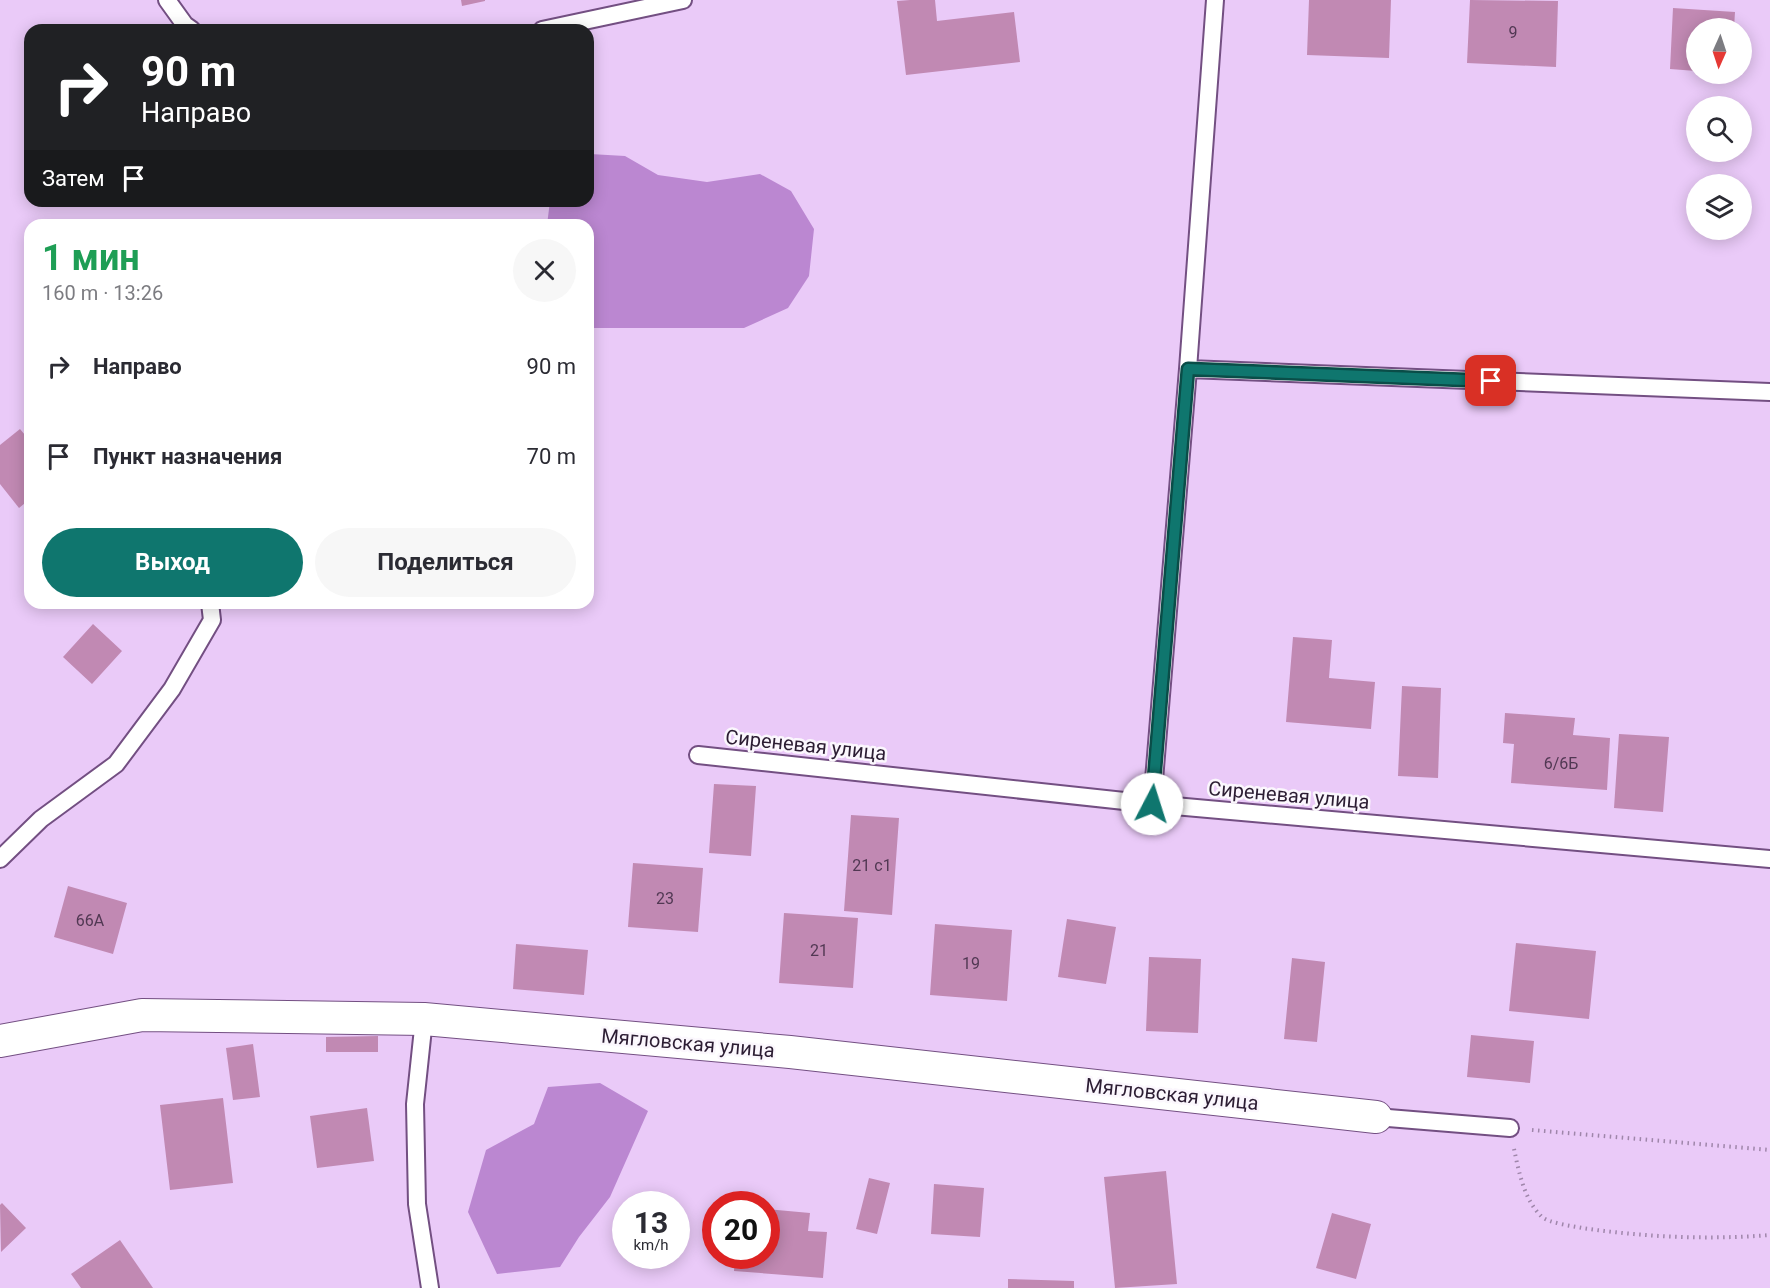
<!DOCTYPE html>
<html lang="ru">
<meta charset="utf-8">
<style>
body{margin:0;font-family:Roboto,sans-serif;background:#f7f7f7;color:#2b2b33;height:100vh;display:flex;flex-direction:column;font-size:22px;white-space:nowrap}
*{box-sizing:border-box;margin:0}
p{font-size:20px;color:#7c7c81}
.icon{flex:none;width:33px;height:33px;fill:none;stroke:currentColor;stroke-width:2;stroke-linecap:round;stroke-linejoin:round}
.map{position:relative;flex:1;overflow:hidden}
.panel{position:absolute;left:24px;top:219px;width:570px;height:390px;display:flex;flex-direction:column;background:#fff;border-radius:18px;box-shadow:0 3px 15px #0003}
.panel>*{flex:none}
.hud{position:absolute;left:24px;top:24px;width:570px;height:183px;border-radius:18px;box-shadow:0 3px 15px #0003;background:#202124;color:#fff;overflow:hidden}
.needle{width:39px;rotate:183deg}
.fabs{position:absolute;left:1686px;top:18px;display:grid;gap:12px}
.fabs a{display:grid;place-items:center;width:66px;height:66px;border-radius:50%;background:#fff;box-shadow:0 3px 15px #0003;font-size:30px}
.speed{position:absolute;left:612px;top:1191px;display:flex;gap:12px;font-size:30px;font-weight:700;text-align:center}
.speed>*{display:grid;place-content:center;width:78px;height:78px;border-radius:50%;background:#fff;box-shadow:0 3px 15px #0003;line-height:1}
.speed small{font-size:15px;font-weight:400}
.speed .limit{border:9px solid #d22;background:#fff;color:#111}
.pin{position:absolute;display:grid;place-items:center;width:51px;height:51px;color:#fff;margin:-26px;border-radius:12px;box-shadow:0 3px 9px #0006}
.me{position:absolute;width:66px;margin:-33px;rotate:5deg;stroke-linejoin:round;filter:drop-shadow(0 0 4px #0008)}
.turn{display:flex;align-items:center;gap:21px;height:126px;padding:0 18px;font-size:27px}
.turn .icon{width:78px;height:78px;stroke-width:2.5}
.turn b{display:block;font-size:42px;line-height:51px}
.then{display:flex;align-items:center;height:57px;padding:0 18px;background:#0003;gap:12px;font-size:22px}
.round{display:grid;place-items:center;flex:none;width:63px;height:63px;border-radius:32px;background:#f7f7f7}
.headline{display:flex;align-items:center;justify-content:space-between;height:102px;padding:0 18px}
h1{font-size:36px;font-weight:700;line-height:45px;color:#1e9e55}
.cta{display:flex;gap:12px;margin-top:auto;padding:12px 18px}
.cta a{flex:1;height:69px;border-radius:36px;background:#0f766e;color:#fff;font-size:24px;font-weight:700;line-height:69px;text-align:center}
.cta a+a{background:#f7f7f7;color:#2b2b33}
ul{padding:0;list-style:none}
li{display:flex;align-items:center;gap:18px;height:90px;padding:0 18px}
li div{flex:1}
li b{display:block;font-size:22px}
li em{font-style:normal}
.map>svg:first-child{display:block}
.water{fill:#bb87d1}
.building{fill:#c189b3}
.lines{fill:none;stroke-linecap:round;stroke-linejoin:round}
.service-casing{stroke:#734f82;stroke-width:20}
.minor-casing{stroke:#734f82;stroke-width:34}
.path{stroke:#9f86aa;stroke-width:4;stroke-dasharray:1.5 4.5;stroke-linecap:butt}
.service{stroke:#fff;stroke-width:16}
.minor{stroke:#fff;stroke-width:32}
.route-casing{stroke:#0a4d48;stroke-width:15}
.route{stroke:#0f766e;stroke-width:10}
.labels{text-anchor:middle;stroke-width:5;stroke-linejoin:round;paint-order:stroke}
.number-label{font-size:16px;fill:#513853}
.street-label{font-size:20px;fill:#2c1d33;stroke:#fbf7fd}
</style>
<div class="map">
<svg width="1770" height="1288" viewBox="0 0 1770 1288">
<rect width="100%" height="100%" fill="#eacaf8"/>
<path class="water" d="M 590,154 L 625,156 L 658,175 L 707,182 L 760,174 L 791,191 L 814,229 L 809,276 L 788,308 L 744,328 L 588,328 L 588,225 L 547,225 L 550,201 L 588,201 L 588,155 Z
M 600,1083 L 648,1111 L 610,1197 L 579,1237 L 560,1267 L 497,1274 L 468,1212 L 486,1150 L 534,1124 L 548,1087 Z"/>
<path class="building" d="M 461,0 L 485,0 L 485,1 L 462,6 Z
M 910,0 L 935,0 L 937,21 L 1014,12 L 1020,62 L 906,75 L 897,1 Z
M 1309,0 L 1391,0 L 1389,58 L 1307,55 Z
M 1470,0 L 1558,1 L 1556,67 L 1467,63 Z
M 1673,8 L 1735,12 L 1734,28 L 1696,28 L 1696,71 L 1670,69 Z
M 20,429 L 30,441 L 30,499 L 19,508 L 0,484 L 0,445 Z
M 93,624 L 122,651 L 92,684 L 63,657 Z
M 1293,637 L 1332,640 L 1329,678 L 1375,682 L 1371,729 L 1286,722 Z
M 1402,686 L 1441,688 L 1438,778 L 1398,776 Z
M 1505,713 L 1575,718 L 1573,735 L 1610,738 L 1607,790 L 1511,783 L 1514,744 L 1503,743 Z
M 1619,734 L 1669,737 L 1663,812 L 1614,808 Z
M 714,784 L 756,786 L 751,856 L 709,853 Z
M 851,815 L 899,818 L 892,915 L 844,911 Z
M 633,863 L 703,868 L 698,932 L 628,927 Z
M 68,886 L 127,903 L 113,954 L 54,937 Z
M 784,913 L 858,918 L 853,988 L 779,983 Z
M 1067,919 L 1116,927 L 1106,984 L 1058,977 Z
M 935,924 L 1012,930 L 1007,1001 L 930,995 Z
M 1516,943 L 1596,951 L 1589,1019 L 1509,1011 Z
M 516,944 L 588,950 L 584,995 L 513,989 Z
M 1149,957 L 1201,959 L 1198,1033 L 1146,1031 Z
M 1292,958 L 1325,962 L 1317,1042 L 1284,1039 Z
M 1471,1035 L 1534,1041 L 1530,1083 L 1467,1077 Z
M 378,1036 L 378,1052 L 326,1052 L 326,1037 Z
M 253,1044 L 260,1097 L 233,1100 L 226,1048 Z
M 223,1098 L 233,1183 L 170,1190 L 160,1105 Z
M 367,1108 L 374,1161 L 317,1168 L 310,1116 Z
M 1166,1171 L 1177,1284 L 1115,1288 L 1104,1177 Z
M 869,1178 L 890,1183 L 877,1234 L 856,1229 Z
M 934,1184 L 984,1188 L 980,1237 L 931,1234 Z
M 2,1203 L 26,1228 L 1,1252 L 0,1205 Z
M 766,1209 L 810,1213 L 808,1231 L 827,1232 L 823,1278 L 734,1271 L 735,1256 L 766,1256 Z
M 1332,1213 L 1371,1224 L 1356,1279 L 1316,1268 Z
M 120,1240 L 153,1288 L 81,1288 L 71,1274 Z
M 1008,1279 L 1074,1281 L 1074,1288 L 1008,1288 Z"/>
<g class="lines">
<defs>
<path id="service" d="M 167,0 L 185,25 L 192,30
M 542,30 L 683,0
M 1188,369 L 1770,392
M 698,755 L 1152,804 L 1770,859
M 1152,804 L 1188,369 L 1215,0
M 0,859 L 41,819 L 116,764 L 172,689 L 212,620 L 210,603
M 424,1019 L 415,1104 L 417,1204 L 430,1288
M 1376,1117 L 1510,1128"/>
<path id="minor" d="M 0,1041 L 142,1015 L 424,1019 L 790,1052 L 1376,1117"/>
</defs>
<use href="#service" class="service-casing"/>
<use href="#minor" class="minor-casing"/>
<path class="path" d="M 1532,1130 L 1770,1150
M 1514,1149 C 1519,1172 1524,1200 1542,1217 C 1549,1223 1572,1226 1582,1228 C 1644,1237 1707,1240 1770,1235"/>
<use href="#service" class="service"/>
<use href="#minor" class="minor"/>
</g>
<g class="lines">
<defs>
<path id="route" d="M 1152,804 L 1188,369 L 1491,381"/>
</defs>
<use href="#route" class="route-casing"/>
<use href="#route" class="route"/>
</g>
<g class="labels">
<g class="number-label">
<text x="1513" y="38">9</text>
<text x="1561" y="769">6/6Б</text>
<text x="872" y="871">21 с1</text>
<text x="665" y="904">23</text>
<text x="90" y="926">66А</text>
<text x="819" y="956">21</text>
<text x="971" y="969">19</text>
</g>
<g class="street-label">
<text transform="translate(806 745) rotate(6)" y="7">Сиреневая улица</text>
<text transform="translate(1289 795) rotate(5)" y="7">Сиреневая улица</text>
<text transform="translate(688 1043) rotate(5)" y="7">Мягловская улица</text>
<text transform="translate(1172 1094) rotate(6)" y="7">Мягловская улица</text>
</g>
</g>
</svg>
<div class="fabs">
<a><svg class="needle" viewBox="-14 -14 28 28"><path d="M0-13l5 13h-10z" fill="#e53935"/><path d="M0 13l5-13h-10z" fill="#7c7c81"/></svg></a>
<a><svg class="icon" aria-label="search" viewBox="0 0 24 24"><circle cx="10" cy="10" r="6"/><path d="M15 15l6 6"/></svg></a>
<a><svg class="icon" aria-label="layers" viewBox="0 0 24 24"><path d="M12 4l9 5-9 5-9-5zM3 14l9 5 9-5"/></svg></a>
</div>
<div class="speed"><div>13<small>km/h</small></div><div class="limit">20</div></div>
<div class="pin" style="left:1491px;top:381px;background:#d93025"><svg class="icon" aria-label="arrive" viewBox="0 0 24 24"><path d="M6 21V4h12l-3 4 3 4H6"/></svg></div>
<svg class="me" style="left:1152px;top:804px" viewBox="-20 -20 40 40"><circle r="19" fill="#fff"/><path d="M0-13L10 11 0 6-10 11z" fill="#0f766e"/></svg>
<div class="hud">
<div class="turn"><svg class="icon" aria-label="right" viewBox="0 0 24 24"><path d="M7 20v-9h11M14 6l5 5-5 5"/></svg><div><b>90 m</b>Направо</div></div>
<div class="then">Затем<svg class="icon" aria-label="arrive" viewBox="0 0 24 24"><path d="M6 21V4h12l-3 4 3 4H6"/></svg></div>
</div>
<section class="panel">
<div class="headline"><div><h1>1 мин</h1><p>160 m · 13:26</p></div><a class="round"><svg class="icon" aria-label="close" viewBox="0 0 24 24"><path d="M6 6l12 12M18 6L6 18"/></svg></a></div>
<ul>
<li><svg class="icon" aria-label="right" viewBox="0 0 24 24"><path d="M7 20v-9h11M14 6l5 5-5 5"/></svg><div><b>Направо</b></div><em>90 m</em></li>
<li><svg class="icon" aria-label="arrive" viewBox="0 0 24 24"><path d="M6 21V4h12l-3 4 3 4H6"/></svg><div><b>Пункт назначения</b></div><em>70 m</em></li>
</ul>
<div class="cta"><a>Выход</a><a>Поделиться</a></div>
</section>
</div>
